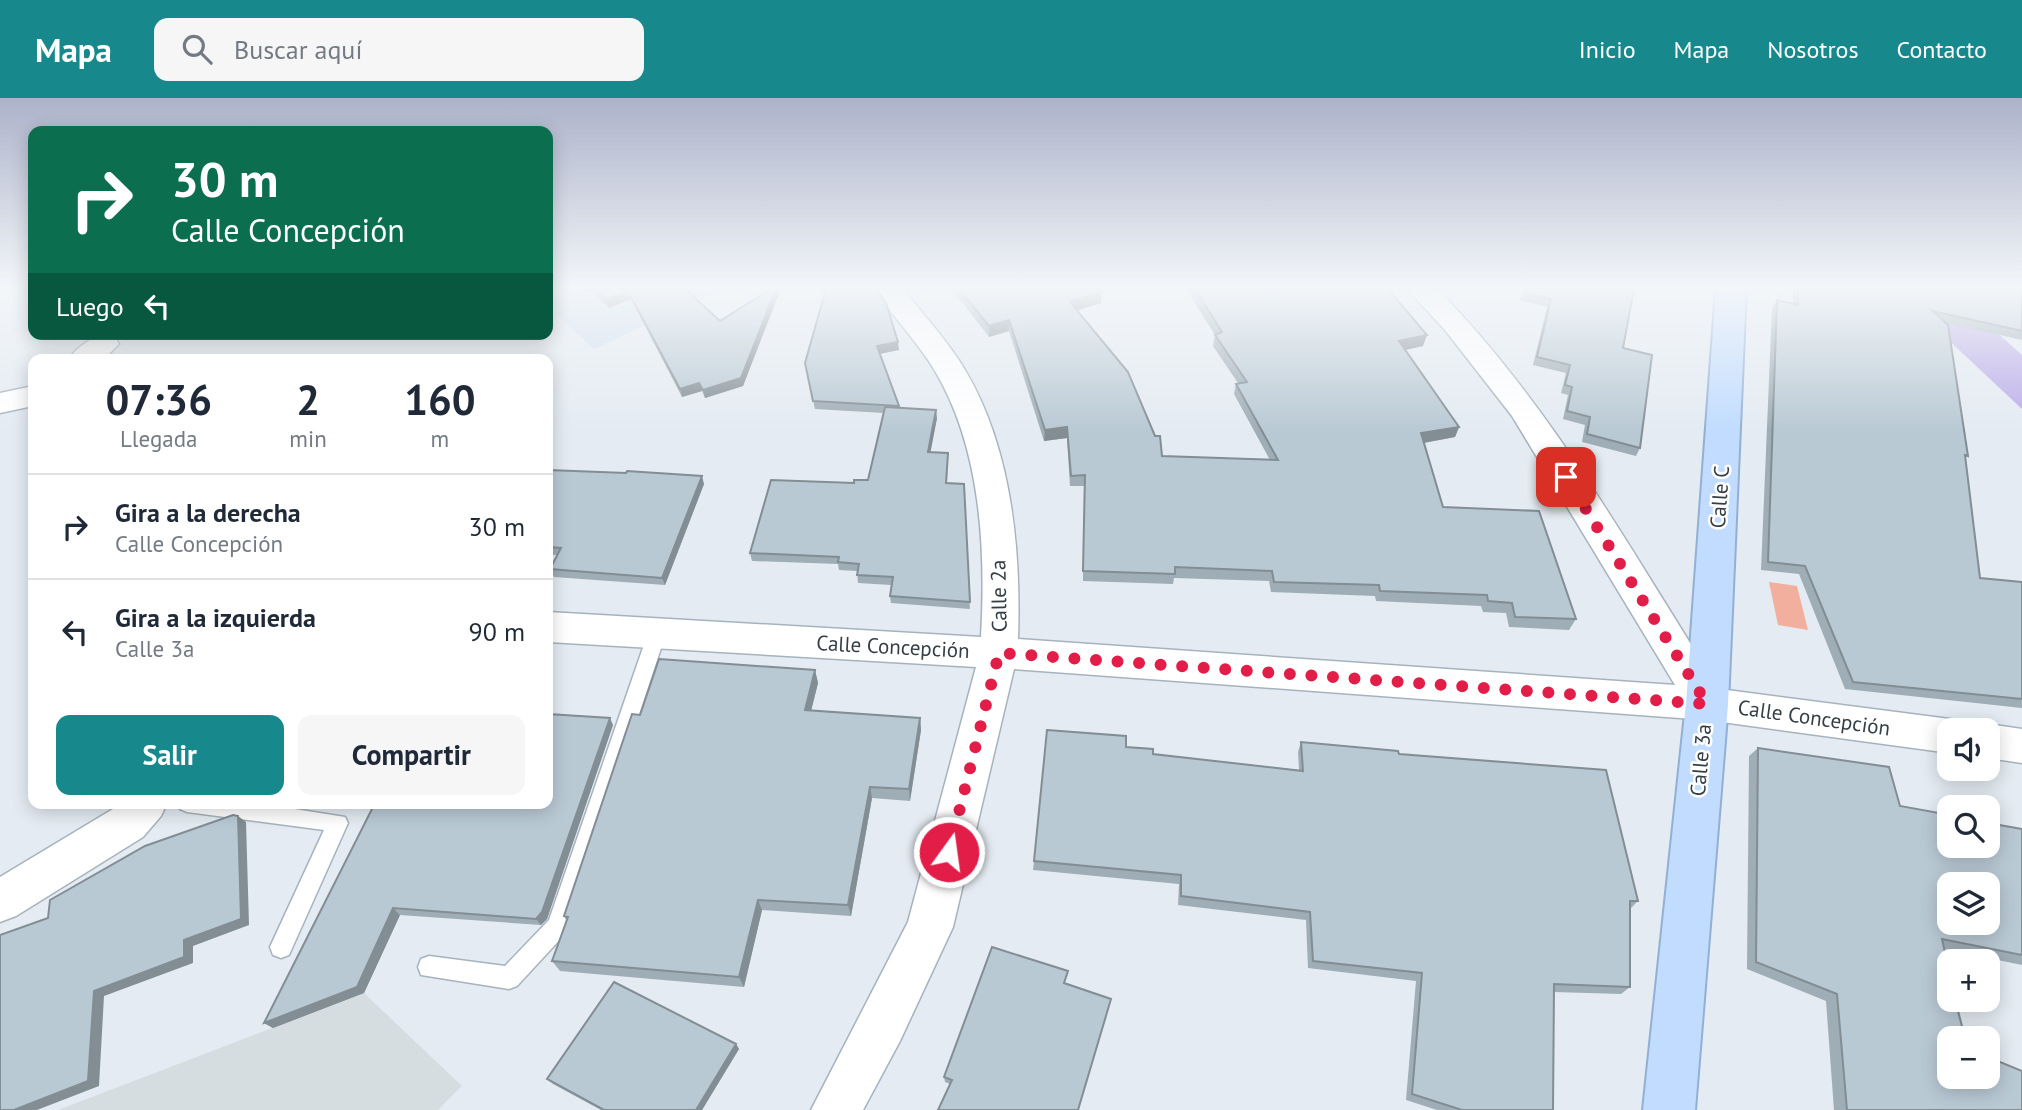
<!DOCTYPE html>
<html lang="es">
<meta charset="utf-8">
<style>
body{margin:0;font-family:"PT Sans",sans-serif;background:#f6f6f7;color:#1f2937;height:100vh;display:flex;flex-direction:column;font-size:26px;white-space:nowrap}
*{box-sizing:border-box;margin:0}
p{font-size:23px;color:#747a83}
.icon{flex:none;width:38px;height:38px;fill:none;stroke:currentColor;stroke-width:2;stroke-linecap:round;stroke-linejoin:round}
.map{position:relative;flex:1;overflow:hidden}
.sheet{position:absolute;left:28px;top:256px;width:525px;height:455px;display:flex;flex-direction:column;background:#fff;border-radius:14px;box-shadow:0 4px 18px #0003}
.sheet>*{flex:none}
.guide{position:absolute;left:28px;top:28px;width:525px;height:214px;border-radius:14px;box-shadow:0 4px 18px #0003;background:#0b6e4f;color:#fff;overflow:hidden}
.buttons{position:absolute;left:1937px;top:620px;display:grid;gap:14px}
.buttons a{display:grid;place-items:center;width:63px;height:63px;border-radius:14px;background:#fff;box-shadow:0 4px 18px #0003;font-size:35px}
.pin{position:absolute;display:grid;place-items:center;width:60px;height:60px;color:#fff;margin:-30px;border-radius:14px;box-shadow:0 4px 10px #0006}
.me{position:absolute;width:77px;margin:-38px;rotate:14deg;stroke-linejoin:round;filter:drop-shadow(0 0 5px #0008)}
.turn{display:flex;align-items:center;gap:24px;height:147px;padding:0 28px;font-size:32px}
.turn .icon{width:91px;height:91px;stroke-width:2.5}
.turn b{display:block;font-size:49px;line-height:60px}
.then{display:flex;align-items:center;height:66px;padding:0 28px;background:#0003;gap:14px;font-size:26px}
.eta{display:flex;justify-content:space-evenly;align-items:center;height:119px;text-align:center}
.eta b{font-size:42px;font-weight:800;line-height:49px}
.action{display:flex;gap:14px;margin-top:auto;padding:14px 28px}
.action a{flex:1;height:80px;border-radius:14px;background:#17898c;color:#fff;font-size:28px;font-weight:800;line-height:80px;text-align:center}
.action a+a{background:#f6f6f7;color:#1f2937}
ul{padding:0;list-style:none}
li{display:flex;align-items:center;gap:21px;height:105px;padding:0 28px;border-top:2px solid #e0e1e3}
li div{flex:1}
li b{display:block;font-size:26px}
li em{font-style:normal}
header{display:flex;align-items:center;gap:42px;box-sizing:border-box;height:98px;padding:0 35px;background:#17898c;color:#fff}
header strong{font-size:33px}
nav{display:flex;gap:38px;margin-inline-start:auto;font-size:24px}
.search{width:490px;height:63px;background:#f6f6f7;display:flex;align-items:center;gap:18px;box-sizing:border-box;padding:0 24px;border-radius:14px;color:#747a83;font-size:26px}
.map>svg:first-child{display:block}
.industrial{fill:#d6dde1}
.education{fill:#cddcec}
.green{fill:#baabe8}
.water{fill:#f2af9d}
.lines{fill:none;stroke-linecap:round;stroke-linejoin:round}
.lane-casing{stroke:#a6b3be;stroke-width:3}
.street-casing{stroke:#a6b3be;stroke-width:3}
.secondary-casing{stroke:#92b0d4;stroke-width:4}
.lane{fill:#fff;fill-rule:evenodd}
.street{fill:#fff;fill-rule:evenodd}
.secondary{fill:#c1dcff;fill-rule:evenodd}
.wall{fill:#9fadb6}
.shaded-wall{fill:#828d94}
.building{fill:#b9c9d4;stroke:#828d94;stroke-width:2;fill-rule:evenodd}
.route{stroke:#e11d48;stroke-width:12;stroke-dasharray:0 21.6}
.labels{text-anchor:middle;stroke-width:5;stroke-linejoin:round;paint-order:stroke}
.street-label{font-size:21px;fill:#343e45;stroke:#fff}
</style>
<header>
<strong>Mapa</strong>
<div class="search"><svg class="icon" aria-label="search" viewBox="0 0 24 24"><circle cx="10" cy="10" r="6"/><path d="M15 15l6 6"/></svg>Buscar aquí</div>
<nav><a>Inicio</a><a>Mapa</a><a>Nosotros</a><a>Contacto</a></nav>
</header>
<div class="map">
<svg width="2022" height="1012" viewBox="0 0 2022 1012">
<rect width="100%" height="100%" fill="#e4ebf2"/>
<path class="industrial" d="M 364,895 L 462,988 L 438,1012 L 58,1012 Z"/>
<path class="education" d="M 548,191 L 719,192 L 594,251 L 548,208 Z"/>
<path class="green" d="M 1926,221 L 1985,224 L 2022,257 L 2022,311 Z"/>
<path class="water" d="M 1769,484 L 1797,488 L 1808,532 L 1778,527 Z"/>
<g class="lines">
<defs>
<path id="lane" d="M 657,528 L 663,530 L 666,535 L 569,828 L 566,835 L 517,888 L 509,891 L 421,877 L 418,869 L 421,861 L 429,858 L 505,868 L 549,822 L 648,535 L 651,530 Z
M 177,705 L 257,705 L 345,719 L 348,725 L 289,857 L 281,860 L 273,857 L 270,849 L 324,732 L 187,714 L 180,711 Z"/>
<path id="street" d="M 874,191 L 903,191 C 924,218 948,243 965,272 C 1012,351 1021,451 1018,541 L 1675,587 L 1512,318 L 1445,232 L 1407,191 L 1437,191 C 1551,306 1632,455 1719,591 L 1950,621 L 1964,626 L 1967,632 L 1950,632 L 1950,655 L 1707,622 L 1014,571 L 953,829 L 946,844 L 900,943 L 863,1012 L 811,1012 L 908,824 L 976,569 L 548,544 L 548,514 L 981,539 C 986,451 981,350 935,273 C 918,244 893,219 874,191 Z
M 104,237 L 115,239 L 119,246 L 104,261 L 69,261 C 77,249 90,240 104,237 Z
M 33,288 L 33,308 L 0,315 L 0,295 Z
M 1988,626 L 2022,631 L 2022,665 L 1988,660 L 1988,632 L 1973,632 Z
M 119,705 L 167,705 L 161,718 L 143,739 L 16,818 L 0,824 L 0,779 L 113,711 Z"/>
<path id="secondary" d="M 1716,191 L 1746,191 L 1728,606 L 1695,1012 L 1643,1012 L 1686,606 Z"/>
</defs>
<use href="#lane" class="lane-casing"/>
<use href="#street" class="street-casing"/>
<use href="#secondary" class="secondary-casing"/>
<use href="#lane" class="lane"/>
<use href="#street" class="street"/>
<use href="#secondary" class="secondary"/>
</g>
<path class="wall" d="M 589,191 L 685,191 L 720,223 L 771,191 L 778,191 L 779,195 L 743,288 L 705,300 L 702,293 L 682,299 L 631,201 L 609,210 Z
M 949,191 L 1099,191 L 1101,205 L 1077,212 L 1162,358 L 1270,362 L 1234,296 L 1236,286 L 1238,285 L 1213,248 L 1215,237 L 1186,191 L 1388,191 L 1423,248 L 1405,252 L 1459,329 L 1455,339 L 1424,345 L 1443,409 L 1576,521 L 1569,532 L 1509,529 L 1506,515 L 1483,514 L 1481,508 L 1376,503 L 1375,498 L 1271,494 L 1269,483 L 1174,480 L 1173,486 L 1083,483 L 1084,388 L 1070,388 L 1067,340 L 1044,343 L 1009,233 L 989,239 L 965,208 Z
M 1524,191 L 1634,191 L 1623,250 L 1640,350 L 1636,358 L 1582,344 L 1585,327 L 1563,321 L 1568,297 L 1561,295 L 1566,275 L 1533,267 L 1547,209 L 1520,202 Z
M 1793,191 L 2022,191 L 2022,242 L 1946,225 L 1968,358 L 1965,360 L 1980,480 L 2022,484 L 2022,610 L 1845,591 L 1799,476 L 1761,472 L 1772,210 L 1777,202 L 1793,206 Z
M 899,252 L 880,256 L 900,310 L 937,320 L 930,354 L 948,355 L 947,385 L 964,386 L 970,511 L 891,505 L 890,498 L 891,487 L 858,485 L 857,473 L 839,472 L 838,466 L 752,463 L 750,455 L 854,385 L 868,382 L 884,315 L 815,311 L 805,265 Z
M 548,372 L 704,386 L 665,487 L 554,479 L 550,471 L 557,457 L 548,457 Z
M 815,572 L 818,585 L 811,613 L 920,620 L 921,632 L 910,703 L 872,700 L 851,818 L 762,812 L 744,889 L 560,873 L 552,863 L 566,822 L 564,818 L 640,617 Z
M 613,627 L 547,821 L 541,827 L 400,817 L 364,895 L 273,930 L 264,925 L 375,705 Z
M 1301,644 L 1399,656 L 1638,803 L 1630,811 L 1630,889 L 1621,896 L 1554,894 L 1553,1012 L 1437,1012 L 1406,1002 L 1416,883 L 1308,870 L 1306,822 L 1178,807 L 1179,786 L 1033,772 L 1034,763 L 1126,649 L 1153,656 L 1299,672 L 1298,654 Z
M 1758,650 L 1900,708 L 2022,731 L 2022,867 L 1944,851 L 1950,940 L 2022,1012 L 1834,1012 L 1826,903 L 1747,871 L 1749,658 Z
M 1068,873 L 1067,879 L 950,986 L 945,984 L 944,979 Z
M 736,946 L 739,951 L 702,1012 L 601,1012 L 553,986 L 547,981 Z"/>
<path class="shaded-wall" d="M 776,191 L 778,191 L 779,195 L 743,288 L 705,300 L 703,292 Z
M 628,193 L 631,201 L 609,210 L 606,202 Z
M 1102,194 L 1101,205 L 1069,215 L 1070,204 Z
M 1009,222 L 1009,233 L 989,239 L 989,228 Z
M 1427,237 L 1423,248 L 1395,254 L 1399,243 Z
M 898,244 L 899,252 L 878,256 L 877,248 Z
M 699,285 L 702,293 L 682,299 L 680,291 Z
M 936,312 L 937,320 L 929,362 L 928,354 Z
M 1067,329 L 1067,340 L 1044,343 L 1045,332 Z
M 1459,329 L 1455,339 L 1417,346 L 1421,335 Z
M 702,378 L 704,386 L 665,487 L 662,480 Z
M 815,572 L 818,585 L 808,625 L 805,612 Z
M 610,620 L 613,627 L 547,821 L 541,827 L 536,821 Z
M 920,620 L 921,632 L 910,703 L 909,691 Z
M 870,689 L 872,700 L 851,818 L 848,807 Z
M 238,718 L 246,724 L 249,827 L 193,848 L 193,865 L 104,898 L 99,988 L 37,1012 L 14,1012 L 94,893 L 184,842 Z
M 758,802 L 762,812 L 744,889 L 739,879 Z
M 393,810 L 400,817 L 364,895 L 273,930 L 264,925 Z
M 736,946 L 739,951 L 702,1012 L 696,1012 Z"/>
<path class="building" d="M 595,191 L 685,191 L 720,223 L 771,191 L 776,191 L 741,280 L 703,292 L 699,285 L 680,291 L 628,193 L 606,202 Z
M 826,191 L 876,191 L 886,205 L 898,244 L 877,248 L 899,308 L 813,303 L 805,265 Z
M 959,191 L 1099,191 L 1102,194 L 1070,204 L 1128,274 L 1155,338 L 1160,338 L 1162,358 L 1278,362 L 1236,286 L 1247,284 L 1215,237 L 1222,234 L 1195,191 L 1388,191 L 1427,237 L 1399,243 L 1459,329 L 1421,335 L 1443,409 L 1539,413 L 1576,521 L 1515,519 L 1512,505 L 1488,503 L 1487,497 L 1380,493 L 1379,487 L 1274,484 L 1272,473 L 1175,469 L 1175,476 L 1083,473 L 1085,377 L 1071,378 L 1067,329 L 1045,332 L 1009,222 L 989,228 Z
M 1525,191 L 1634,191 L 1623,250 L 1652,257 L 1640,350 L 1587,336 L 1590,319 L 1567,313 L 1572,289 L 1565,287 L 1570,267 L 1537,259 L 1551,201 L 1524,194 Z
M 1798,191 L 2022,191 L 2022,233 L 1933,213 L 1948,227 L 1968,358 L 1965,357 L 1980,480 L 2022,484 L 2022,601 L 1853,584 L 1805,468 L 1768,464 L 1777,202 L 1798,207 Z
M 885,309 L 936,312 L 928,354 L 948,355 L 946,385 L 964,386 L 970,504 L 890,498 L 893,479 L 857,477 L 859,466 L 838,464 L 839,459 L 750,455 L 771,382 L 854,385 L 854,382 L 868,382 Z
M 548,372 L 626,375 L 627,373 L 702,378 L 662,480 L 550,471 L 561,450 L 548,449 Z
M 659,561 L 815,572 L 805,612 L 920,620 L 909,691 L 870,689 L 848,807 L 758,802 L 739,879 L 552,863 L 568,819 L 564,818 L 632,616 L 640,617 Z
M 548,616 L 610,620 L 542,814 L 536,821 L 393,810 L 357,889 L 264,925 L 375,705 L 548,705 Z
M 1047,632 L 1126,638 L 1126,649 L 1153,651 L 1153,656 L 1303,673 L 1301,644 L 1398,653 L 1399,656 L 1606,672 L 1638,803 L 1630,803 L 1630,889 L 1554,886 L 1553,1012 L 1462,1012 L 1412,996 L 1422,875 L 1313,863 L 1310,814 L 1181,798 L 1181,777 L 1034,763 Z
M 1758,650 L 1889,669 L 1900,708 L 1950,717 L 1950,747 L 1988,747 L 1988,725 L 2022,731 L 2022,857 L 1942,841 L 1950,877 L 1950,901 L 1955,901 L 1965,940 L 1950,940 L 1950,978 L 1988,978 L 1988,959 L 2022,973 L 2022,1012 L 1847,1012 L 1837,896 L 1756,864 ZM 1950,786 L 1988,786 L 1988,824 L 1950,824 Z
M 233,717 L 238,718 L 241,821 L 184,842 L 184,859 L 94,893 L 88,983 L 14,1012 L 0,1012 L 0,837 L 48,820 L 50,802 L 145,748 Z
M 992,849 L 1068,873 L 1064,885 L 1111,901 L 1078,1012 L 938,1012 L 952,982 L 944,979 Z
M 614,884 L 736,946 L 696,1012 L 604,1012 L 547,981 Z"/>
<linearGradient id="sky" x2="0" y2="1"><stop stop-color="#acb2ca"/><stop offset="0.57" stop-color="#f3f6f9"/><stop offset="1" stop-color="#f3f6f9" stop-opacity="0"/></linearGradient>
<rect width="2022" height="333" fill="url(#sky)"/>
<g class="lines">
<path class="route" d="M 949,754 L 999,555 L 1707,606 L 1566,379"/>
</g>
<g class="labels">
<g class="street-label">
<text transform="translate(1720 399) rotate(-86)" y="7">Calle C</text>
<text transform="translate(999 498) rotate(-91)" y="7">Calle 2a</text>
<text transform="translate(893 549) rotate(3)" y="7">Calle Concepción</text>
<text transform="translate(1814 620) rotate(8)" y="7">Calle Concepción</text>
<text transform="translate(1701 662) rotate(-85)" y="7">Calle 3a</text>
</g>
</g>
</svg>
<div class="buttons">
<a><svg class="icon" aria-label="sound" viewBox="0 0 24 24"><path d="M4 9h4l5-4v14l-5-4H4zM17 9q2 3 0 6"/></svg></a>
<a><svg class="icon" aria-label="search" viewBox="0 0 24 24"><circle cx="10" cy="10" r="6"/><path d="M15 15l6 6"/></svg></a>
<a><svg class="icon" aria-label="layers" viewBox="0 0 24 24"><path d="M12 4l9 5-9 5-9-5zM3 14l9 5 9-5"/></svg></a>
<a>+</a>
<a>−</a>
</div>
<div class="pin" style="left:1566px;top:379px;background:#d93025"><svg class="icon" aria-label="arrive" viewBox="0 0 24 24"><path d="M6 21V4h12l-3 4 3 4H6"/></svg></div>
<svg class="me" style="left:949px;top:754px" viewBox="-20 -20 40 40"><circle r="17" fill="#e11d48" stroke="#fff" stroke-width="3"/><path d="M0-11L8 9 0 5-8 9z" fill="#fff"/></svg>
<div class="guide">
<div class="turn"><svg class="icon" aria-label="right" viewBox="0 0 24 24"><path d="M7 20v-9h11M14 6l5 5-5 5"/></svg><div><b>30 m</b>Calle Concepción</div></div>
<div class="then">Luego<svg class="icon" aria-label="left" viewBox="0 0 24 24"><path d="M17 20v-9H6M10 6l-5 5 5 5"/></svg></div>
</div>
<section class="sheet">
<div class="eta">
<div><b>07:36</b><p>Llegada</p></div>
<div><b>2</b><p>min</p></div>
<div><b>160</b><p>m</p></div>
</div>
<ul>
<li><svg class="icon" aria-label="right" viewBox="0 0 24 24"><path d="M7 20v-9h11M14 6l5 5-5 5"/></svg><div><b>Gira a la derecha</b><p>Calle Concepción</p></div><em>30 m</em></li>
<li><svg class="icon" aria-label="left" viewBox="0 0 24 24"><path d="M17 20v-9H6M10 6l-5 5 5 5"/></svg><div><b>Gira a la izquierda</b><p>Calle 3a</p></div><em>90 m</em></li>
</ul>
<div class="action"><a>Salir</a><a>Compartir</a></div>
</section>
</div>
